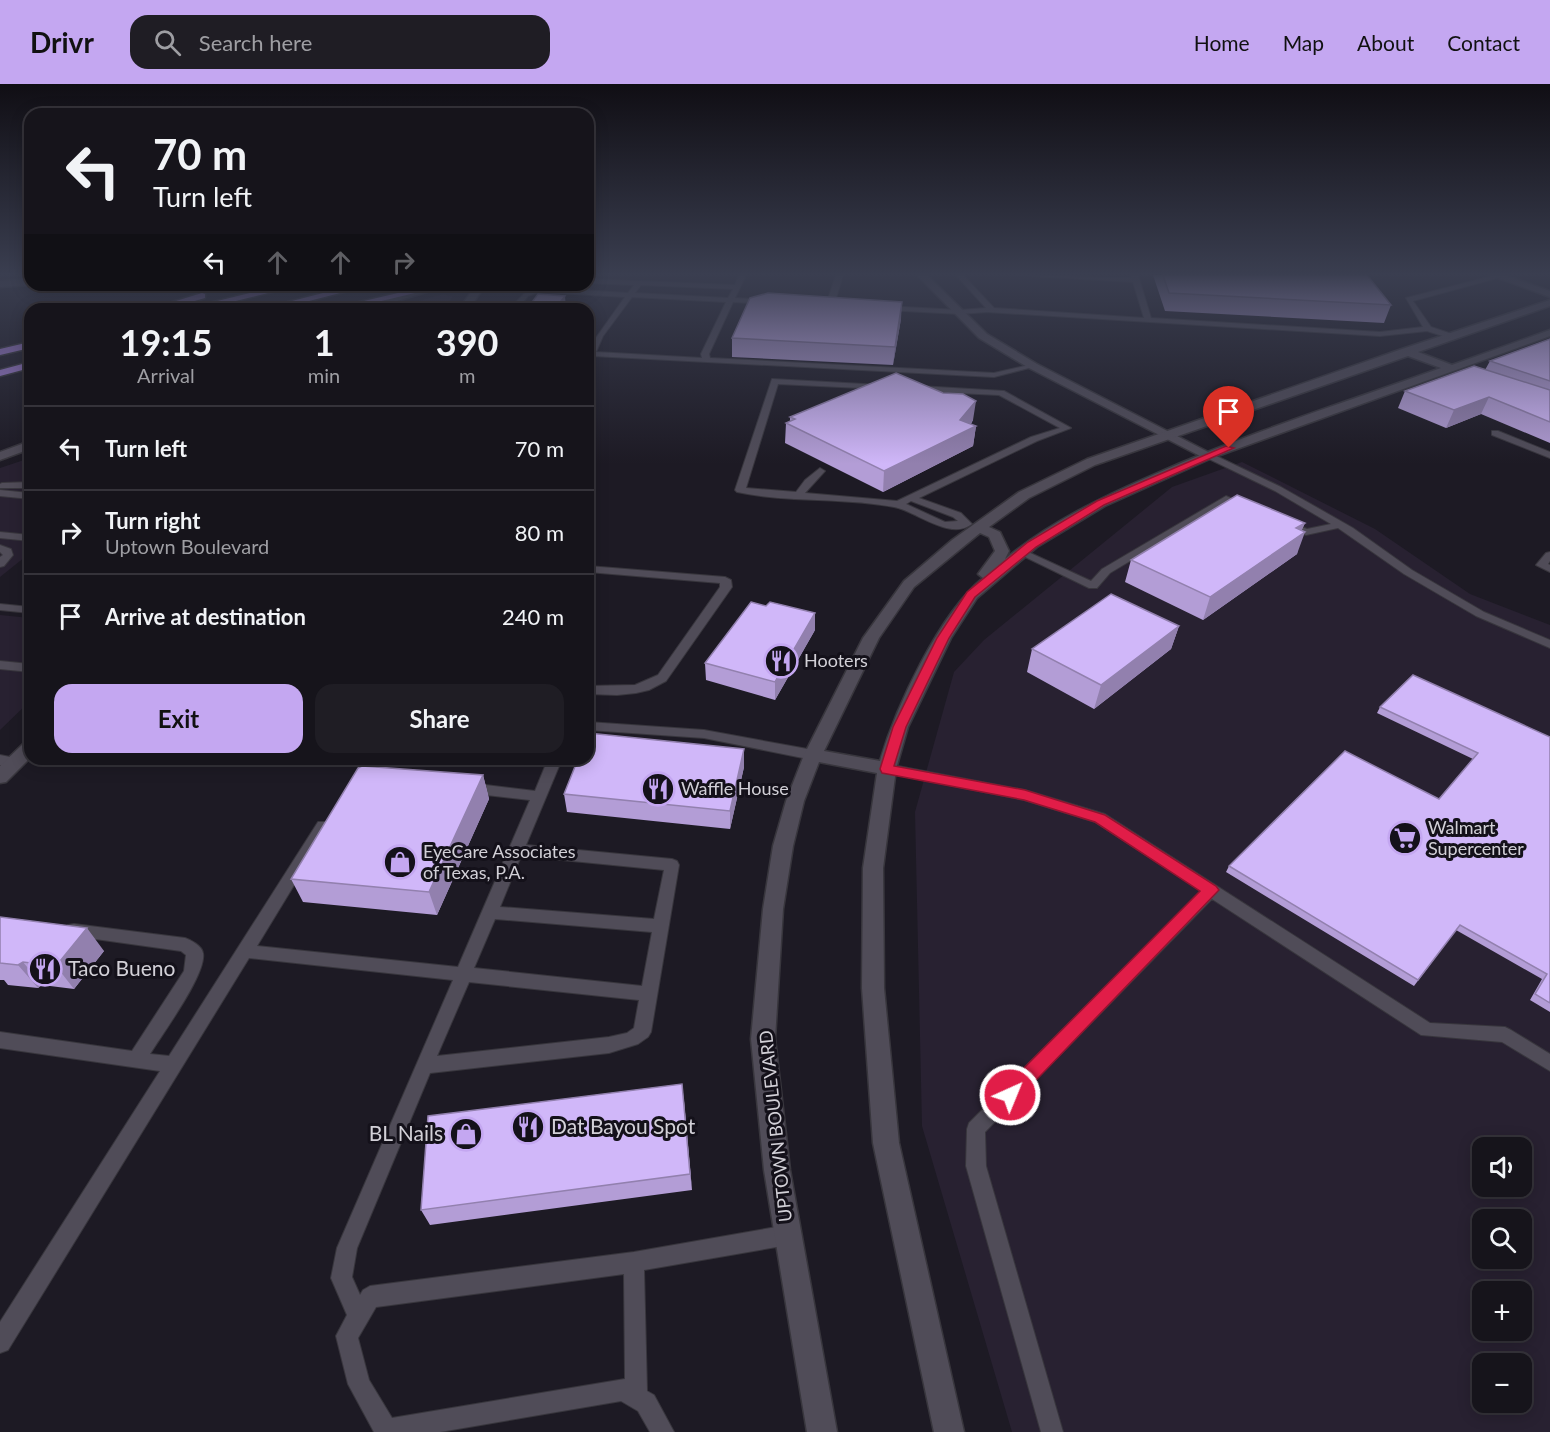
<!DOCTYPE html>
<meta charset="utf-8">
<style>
body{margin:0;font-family:Lato,sans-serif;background:#1f1d24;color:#f1f3f6;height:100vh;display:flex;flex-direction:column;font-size:22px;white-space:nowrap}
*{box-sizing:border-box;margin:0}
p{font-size:20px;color:#9e9ea3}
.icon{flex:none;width:33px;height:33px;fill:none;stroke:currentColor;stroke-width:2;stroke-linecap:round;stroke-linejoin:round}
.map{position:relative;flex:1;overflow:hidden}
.sheet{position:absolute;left:24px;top:219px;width:570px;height:462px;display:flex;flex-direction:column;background:#16141b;border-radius:18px;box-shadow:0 3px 15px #0003,0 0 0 2px #35333a}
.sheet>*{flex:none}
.banner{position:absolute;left:24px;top:24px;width:570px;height:183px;border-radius:18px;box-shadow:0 3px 15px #0003,0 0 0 2px #35333a;background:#16141b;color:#f1f3f6;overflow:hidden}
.controls{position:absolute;left:1472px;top:1053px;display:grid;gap:12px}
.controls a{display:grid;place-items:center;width:60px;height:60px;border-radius:12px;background:#16141b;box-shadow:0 3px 15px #0003,0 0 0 2px #35333a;font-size:30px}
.pin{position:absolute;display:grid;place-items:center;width:51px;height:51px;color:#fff;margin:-62px -26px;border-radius:50% 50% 50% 0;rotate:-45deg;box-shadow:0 0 6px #0007}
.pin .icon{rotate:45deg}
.me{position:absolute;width:66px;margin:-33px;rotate:44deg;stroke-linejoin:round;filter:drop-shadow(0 0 4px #0008)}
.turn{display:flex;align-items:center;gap:21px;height:126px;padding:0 30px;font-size:27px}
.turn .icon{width:78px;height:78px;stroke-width:2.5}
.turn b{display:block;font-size:42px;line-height:51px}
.lanes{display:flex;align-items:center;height:57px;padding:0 30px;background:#0003;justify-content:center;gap:30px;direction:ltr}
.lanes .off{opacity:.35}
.eta{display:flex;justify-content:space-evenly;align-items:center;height:102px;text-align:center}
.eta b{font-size:36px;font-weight:700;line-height:42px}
.cta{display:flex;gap:12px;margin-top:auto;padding:12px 30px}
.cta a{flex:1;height:69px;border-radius:18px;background:#c4a7f1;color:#111;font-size:24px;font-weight:700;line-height:69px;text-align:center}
.cta a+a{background:#1f1d24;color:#f1f3f6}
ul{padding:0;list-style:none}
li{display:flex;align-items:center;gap:18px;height:84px;padding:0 30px;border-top:2px solid #35333a}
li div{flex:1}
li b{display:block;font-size:22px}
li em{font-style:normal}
header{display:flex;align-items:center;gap:36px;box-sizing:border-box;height:84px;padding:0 30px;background:#c4a7f1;color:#111}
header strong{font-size:28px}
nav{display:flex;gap:33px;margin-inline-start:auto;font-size:21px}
.search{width:420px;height:54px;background:#1f1d24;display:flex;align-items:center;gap:15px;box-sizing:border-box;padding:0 21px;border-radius:18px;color:#9e9ea3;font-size:22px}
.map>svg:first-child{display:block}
.built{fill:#282131;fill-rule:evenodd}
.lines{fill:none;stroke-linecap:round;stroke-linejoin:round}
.lane-casing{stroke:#38363d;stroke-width:2}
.street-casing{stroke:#38363d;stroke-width:3}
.secondary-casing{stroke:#38363d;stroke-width:3}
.highway-casing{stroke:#38363d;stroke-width:3}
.lane{fill:#504c58;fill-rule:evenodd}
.street{fill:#504c58;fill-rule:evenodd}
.secondary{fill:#504c58;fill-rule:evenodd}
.highway{fill:#a37ed7;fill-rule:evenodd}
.wall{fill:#b39dd6}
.shaded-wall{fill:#9280ae}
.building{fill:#d0b7f9;stroke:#9280ae;stroke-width:1.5}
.route{fill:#e11d48;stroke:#92132f;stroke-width:1.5}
.labels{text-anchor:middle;stroke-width:6;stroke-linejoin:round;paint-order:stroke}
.poi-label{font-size:18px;fill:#d2d0d7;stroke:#14111a;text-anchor:start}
.street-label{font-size:18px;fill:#d2d0d7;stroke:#14111a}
.near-poi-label{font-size:21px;fill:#d2d0d7;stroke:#14111a;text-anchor:start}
</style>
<header>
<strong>Drivr</strong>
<div class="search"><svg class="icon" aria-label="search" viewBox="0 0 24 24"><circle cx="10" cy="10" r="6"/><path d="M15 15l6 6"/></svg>Search here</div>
<nav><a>Home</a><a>Map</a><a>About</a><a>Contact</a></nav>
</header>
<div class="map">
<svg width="1550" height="1348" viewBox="0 0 1550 1348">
<rect width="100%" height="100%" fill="#1d1a24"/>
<path class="built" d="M 444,210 L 453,213 L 441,225 L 390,225 Z
M 30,374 L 30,469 L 0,493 L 0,384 Z
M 1242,378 L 1375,445 L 1470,510 L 1550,541 L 1550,1348 L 1012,1348 L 922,1042 L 915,728 L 954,588 L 984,556 L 1172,403 ZM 1482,1064 L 1521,1064 L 1521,1102 L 1482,1102 ZM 1482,1136 L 1521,1136 L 1521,1174 L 1482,1174 ZM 1482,1208 L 1521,1208 L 1521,1246 L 1482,1246 ZM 1482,1280 L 1521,1280 L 1521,1318 L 1482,1318 Z
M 0,531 L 30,534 L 30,617 L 0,646 Z"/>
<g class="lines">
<defs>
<path id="lane" d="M 739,191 L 746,191 L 735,214 L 767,216 L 771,218 L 767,220 L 733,218 L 709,270 L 710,274 L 994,289 L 1033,280 L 1037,282 L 994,293 L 593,272 L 589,270 L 588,265 L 625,213 L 538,208 L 528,212 L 517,225 L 509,225 L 524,210 L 544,201 L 546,202 L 546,204 L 628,209 L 634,201 L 588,199 L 588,195 L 735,201 ZM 641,201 L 733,205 L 728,214 L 635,209 ZM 632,213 L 726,218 L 701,270 L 702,274 L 596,268 L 603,252 Z
M 836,191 L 843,191 L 834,221 L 830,223 L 826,221 Z
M 956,191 L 963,191 L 994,224 L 1144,234 L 1133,198 L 1016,191 L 1131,194 L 1131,191 L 1138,191 L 1151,234 L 1380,248 L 1423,243 L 1406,214 L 1496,191 L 1501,193 L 1413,217 L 1431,243 L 1452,250 L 1453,252 L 1449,254 L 1427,247 L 1380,252 L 987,228 L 960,230 L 885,226 L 881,224 L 885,222 L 960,226 L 986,224 Z
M 772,295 L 882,301 L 886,303 L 882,305 L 778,300 L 746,404 L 796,408 L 805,396 L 820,384 L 825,387 L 805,409 L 897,417 L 1031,353 L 1060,344 L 999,311 L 916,307 L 915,305 L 919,302 L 1004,307 L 1071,344 L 1037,357 L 919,414 L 961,429 L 972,440 C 950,457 916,427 894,423 C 842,413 788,419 737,408 L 735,406 ZM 911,417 L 953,433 L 958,437 L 945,438 L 906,420 Z
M 1492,347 L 1498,347 L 1550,368 L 1550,374 L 1492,351 Z
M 1208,368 L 1281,403 L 1353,444 L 1412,486 L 1484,528 L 1550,556 L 1550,564 L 1476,532 L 1404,490 L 1338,444 L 1306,451 L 1283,442 L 1282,440 L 1287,437 L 1307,445 L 1331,440 L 1275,407 L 1205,373 L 1203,371 Z
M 30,398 L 30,404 L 0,404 L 0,400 L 2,399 Z
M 0,406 L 30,409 L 30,415 L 0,412 Z
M 1226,412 L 1249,422 L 1244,425 L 1227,419 L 1110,489 L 1097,504 L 1089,504 L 1017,469 L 1022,466 L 1026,467 L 1091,497 L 1102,485 Z
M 0,448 L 30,451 L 30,457 L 0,454 Z
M 0,461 L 11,465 L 13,471 L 4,482 L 0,483 L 0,473 L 3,471 L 0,468 Z
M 1550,468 L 1550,477 L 1548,480 L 1550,481 L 1550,488 L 1536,481 L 1546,469 Z
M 588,482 L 725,493 L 731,496 L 732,503 L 666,597 L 649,606 L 636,609 L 617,611 L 588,610 L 588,602 L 635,601 L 658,591 L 720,503 L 720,499 L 588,488 Z
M 0,520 L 30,523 L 30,529 L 0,526 Z
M 0,577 L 30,580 L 30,588 L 0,585 Z
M 588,638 L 704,646 L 813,666 L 820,671 L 813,676 L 704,654 L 588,646 Z
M 0,671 L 20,675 L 22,678 L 15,683 L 0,681 Z
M 548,675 L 562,675 L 526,761 L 672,775 L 677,777 L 679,781 L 651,948 L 648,953 L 638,960 L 609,969 L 430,989 L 357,1164 L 352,1193 L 360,1211 L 363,1206 L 370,1202 L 634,1168 L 788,1141 L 795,1144 L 798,1151 L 795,1158 L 788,1161 L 644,1186 L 647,1307 L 654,1311 L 674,1348 L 650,1348 L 638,1327 L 621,1317 L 440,1348 L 374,1348 L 348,1300 L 336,1252 L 347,1231 L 331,1194 L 337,1164 L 453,896 L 249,874 L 8,1266 L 0,1269 L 0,1238 L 160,987 L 0,964 L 0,948 L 132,967 L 184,887 L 186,871 L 181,867 L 74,852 L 68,851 L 66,846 L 68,841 L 74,840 L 185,854 C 191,856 202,862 203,869 C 207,890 162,950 150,970 L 169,972 L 318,738 L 328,738 L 330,742 L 257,862 L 458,883 L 530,716 L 469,709 L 462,704 L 469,699 L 535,707 ZM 521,772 L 664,786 L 654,835 L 500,823 ZM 495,835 L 652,848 L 642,902 L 474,884 ZM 469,898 L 639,916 L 634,944 L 627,949 L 609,953 L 437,972 ZM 624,1190 L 625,1295 L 392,1334 L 369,1296 L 358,1254 L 376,1223 Z
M 887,680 L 1025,706 L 1105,730 L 1430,939 L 1505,943 L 1511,946 L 1550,970 L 1550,987 L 1502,958 L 1421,951 L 1212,815 L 985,1048 L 986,1082 L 1063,1348 L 1041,1348 L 966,1082 L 967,1045 L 969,1039 L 1201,807 L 1095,738 L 1024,716 L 882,688 L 880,685 Z"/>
<path id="street" d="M 917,191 L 927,191 L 987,250 L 1037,280 L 1214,371 L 1208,375 L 1204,374 L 1029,284 L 979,254 Z
M 1490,191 L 1504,191 L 1550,207 L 1550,213 Z"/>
<path id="secondary" d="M 30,195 L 30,201 L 0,203 L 0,197 Z
M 434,201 L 449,201 L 371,225 L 355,225 Z
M 471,201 L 484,203 L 469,225 L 459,225 L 474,204 Z
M 1550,216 L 1550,222 L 1418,268 L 1452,281 L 1550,246 L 1550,252 L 1212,374 L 1105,422 L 1037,463 L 977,514 L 951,554 L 908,643 L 896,685 L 883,784 L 884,904 L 899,1059 L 964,1348 L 934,1348 L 873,1059 L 862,904 L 863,784 L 877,689 L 819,678 L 804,717 L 793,762 L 783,825 L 775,955 L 790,1086 L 837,1348 L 807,1348 L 764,1086 L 751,955 L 763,825 L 773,762 L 786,717 L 804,671 L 863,554 L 904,497 L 952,456 L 1019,408 L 1087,375 L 1402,265 ZM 1408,272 L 1441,284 C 1346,318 1248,349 1155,390 C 1102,413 1050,438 1005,475 L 1009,467 L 1000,448 L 989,443 L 1029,414 L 1095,381 ZM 980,449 L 989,453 L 995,467 L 978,490 L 983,494 C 939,530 896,623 880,677 L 824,667 L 879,554 L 914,503 Z
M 30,357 L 30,365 L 0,376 L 0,368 Z
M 30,657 L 30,674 L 6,698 L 0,699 L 0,682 L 24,659 Z"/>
<path id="highway" d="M 283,201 L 300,201 L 203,225 L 185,225 Z
M 354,201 L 371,201 L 278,225 L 261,225 Z
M 432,201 L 440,203 L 348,225 L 330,225 Z
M 202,209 L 205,210 L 205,214 L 166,225 L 150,225 Z
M 30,258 L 30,264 L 0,271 L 0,265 Z
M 30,278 L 30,284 L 0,292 L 0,286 Z"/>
</defs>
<use href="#lane" class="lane-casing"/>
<use href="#street" class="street-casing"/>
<use href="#secondary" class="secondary-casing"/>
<use href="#highway" class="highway-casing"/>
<use href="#lane" class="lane"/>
<use href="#street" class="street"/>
<use href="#secondary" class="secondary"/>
<use href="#highway" class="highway"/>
</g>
<path class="wall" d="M 1153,191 L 1367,191 L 1391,221 L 1384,239 L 1165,227 Z
M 901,235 L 893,281 L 732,273 L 732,254 Z
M 1550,255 L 1550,359 L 1481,330 L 1446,344 L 1398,324 L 1405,307 L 1485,286 L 1490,277 Z
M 943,309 L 973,336 L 971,340 L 976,342 L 973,362 L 883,408 L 785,359 L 786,339 L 790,338 L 790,333 Z
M 1305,439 L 1301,447 L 1297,470 L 1203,536 L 1125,498 L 1131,476 Z
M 1179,542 L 1171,565 L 1094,625 L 1027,588 L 1032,565 Z
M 815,546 L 775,616 L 706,596 L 705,579 Z
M 1380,623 L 1550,653 L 1550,928 L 1530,916 L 1542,895 L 1456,846 L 1414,902 L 1226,788 L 1229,782 L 1439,715 L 1473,675 L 1377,629 Z
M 744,665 L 744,683 L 730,745 L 567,728 L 564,710 Z
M 483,691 L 489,715 L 437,831 L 303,818 L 291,795 Z
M 0,833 L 104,867 L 74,905 L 42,901 L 38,904 L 8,901 L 4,896 L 0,896 Z
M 684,1017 L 692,1106 L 430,1141 L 421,1126 Z"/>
<path class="shaded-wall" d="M 565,212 L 566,225 L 555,225 Z
M 902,218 L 901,235 L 893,281 L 895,263 Z
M 1489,313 L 1481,330 L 1446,344 L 1454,326 Z
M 976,317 L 973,336 L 964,348 L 976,342 L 973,362 L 883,408 L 884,387 L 960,336 Z
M 1305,439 L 1299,452 L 1305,448 L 1297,470 L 1203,536 L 1210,513 L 1296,444 Z
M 815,529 L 815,546 L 775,616 L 775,598 Z
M 1179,542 L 1171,565 L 1094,625 L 1101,601 Z
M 744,665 L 744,683 L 730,745 L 730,727 Z
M 483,691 L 489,715 L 437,831 L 429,808 Z
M 87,844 L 104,867 L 74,905 L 56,882 Z
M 23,878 L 42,901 L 38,904 L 18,881 Z
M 682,1000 L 684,1017 L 692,1106 L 690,1090 Z"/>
<path class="building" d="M 1163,191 L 1367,191 L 1391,221 L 1169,209 Z
M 768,209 L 902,218 L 895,263 L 732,254 L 750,214 Z
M 538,210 L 565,212 L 555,225 L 527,225 Z
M 1550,255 L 1550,297 L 1490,277 Z
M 1474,282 L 1550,306 L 1550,338 L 1489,313 L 1454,326 L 1405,307 Z
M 896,289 L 943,309 L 963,310 L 976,317 L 960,336 L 976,342 L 884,387 L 786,339 L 795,335 L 790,333 Z
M 1237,411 L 1305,439 L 1296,444 L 1305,448 L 1210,513 L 1131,476 Z
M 1111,510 L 1179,542 L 1101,601 L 1032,565 Z
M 751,518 L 766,522 L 770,518 L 815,529 L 775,598 L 705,579 Z
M 1413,591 L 1550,653 L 1550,919 L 1535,910 L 1547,890 L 1460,841 L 1418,896 L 1229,782 L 1345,667 L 1439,715 L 1478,669 L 1380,623 Z
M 588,649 L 744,665 L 730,727 L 564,710 L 578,675 L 588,675 Z
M 362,682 L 483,691 L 429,808 L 291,795 L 358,684 Z
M 0,833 L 87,844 L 56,882 L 23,878 L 18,881 L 0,879 Z
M 682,1000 L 690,1090 L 421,1126 L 428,1032 Z"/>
<linearGradient id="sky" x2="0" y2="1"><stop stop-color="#100e14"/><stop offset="0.5" stop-color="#3a3e50"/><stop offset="1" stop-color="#3a3e50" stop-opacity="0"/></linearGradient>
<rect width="1550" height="380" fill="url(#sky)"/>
<path class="route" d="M 1226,362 L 1234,364 L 1104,421 L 1036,463 L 975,513 L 949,554 L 906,643 L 894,682 L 1025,706 L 1105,731 L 1216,802 L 1219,806 L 1016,1017 L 1010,1020 L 1003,1017 L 1000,1011 L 1003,1005 L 1200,807 L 1095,738 L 1024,716 L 882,689 L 880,685 L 893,643 L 937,554 L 967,508 L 1028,458 L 1097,417 Z"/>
<defs>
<symbol id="restaurant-ring" viewBox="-11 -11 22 22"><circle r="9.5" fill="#14111a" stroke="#c4a7f1" stroke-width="1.5"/><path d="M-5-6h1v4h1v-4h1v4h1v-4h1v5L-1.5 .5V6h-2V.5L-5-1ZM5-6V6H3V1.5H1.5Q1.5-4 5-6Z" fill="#c4a7f1"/></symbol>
<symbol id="supermarket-ring" viewBox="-11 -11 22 22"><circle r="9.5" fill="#14111a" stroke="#c4a7f1" stroke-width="1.5"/><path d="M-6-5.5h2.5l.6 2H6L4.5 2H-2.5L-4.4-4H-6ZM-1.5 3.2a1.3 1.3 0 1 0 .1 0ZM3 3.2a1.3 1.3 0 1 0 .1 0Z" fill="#c4a7f1"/></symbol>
<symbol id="shop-ring" viewBox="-11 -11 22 22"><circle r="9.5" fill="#14111a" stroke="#c4a7f1" stroke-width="1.5"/><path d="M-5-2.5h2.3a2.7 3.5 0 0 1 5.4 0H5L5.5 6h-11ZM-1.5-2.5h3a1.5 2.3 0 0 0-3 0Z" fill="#c4a7f1"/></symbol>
</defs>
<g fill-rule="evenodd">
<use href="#restaurant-ring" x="762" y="558" width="38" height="38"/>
<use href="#restaurant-ring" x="639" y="686" width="38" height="38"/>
<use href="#supermarket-ring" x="1386" y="735" width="38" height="38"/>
<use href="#shop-ring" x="381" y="759" width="38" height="38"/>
<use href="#restaurant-ring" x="26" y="866" width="38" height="38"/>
<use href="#restaurant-ring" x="509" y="1024" width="38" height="38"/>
<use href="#shop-ring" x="447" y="1031" width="38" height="38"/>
</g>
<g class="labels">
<g class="poi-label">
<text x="804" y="583">Hooters</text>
<text x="681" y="711">Waffle House</text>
<text x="1428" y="750">Walmart<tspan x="1428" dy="21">Supercenter</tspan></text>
<text x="423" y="774">EyeCare Associates<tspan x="423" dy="21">of Texas, P.A.</tspan></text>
</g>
<g class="street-label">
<text transform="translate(776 1042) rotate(-96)" y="6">UPTOWN BOULEVARD</text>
</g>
<g class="near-poi-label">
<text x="68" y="892">Taco Bueno</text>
<text x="551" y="1050">Dat Bayou Spot</text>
<text x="443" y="1057" text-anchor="end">BL Nails</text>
</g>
</g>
</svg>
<div class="controls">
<a><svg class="icon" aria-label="sound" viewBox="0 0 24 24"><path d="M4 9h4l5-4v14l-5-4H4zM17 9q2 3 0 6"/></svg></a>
<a><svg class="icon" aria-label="search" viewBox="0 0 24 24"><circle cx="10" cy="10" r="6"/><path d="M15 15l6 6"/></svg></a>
<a>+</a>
<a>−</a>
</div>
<div class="pin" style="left:1229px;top:364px;background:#d93025"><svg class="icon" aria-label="arrive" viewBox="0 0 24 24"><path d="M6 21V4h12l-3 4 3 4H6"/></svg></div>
<svg class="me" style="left:1010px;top:1011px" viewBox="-20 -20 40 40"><circle r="17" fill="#e11d48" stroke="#fff" stroke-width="3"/><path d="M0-11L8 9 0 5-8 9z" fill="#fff"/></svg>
<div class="banner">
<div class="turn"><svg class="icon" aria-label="left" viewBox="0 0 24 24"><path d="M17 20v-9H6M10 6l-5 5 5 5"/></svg><div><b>70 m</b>Turn left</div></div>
<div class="lanes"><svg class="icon" aria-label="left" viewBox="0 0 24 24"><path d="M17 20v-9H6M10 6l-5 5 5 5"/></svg><svg class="icon off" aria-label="ahead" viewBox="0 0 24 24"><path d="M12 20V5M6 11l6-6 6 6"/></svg><svg class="icon off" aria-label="ahead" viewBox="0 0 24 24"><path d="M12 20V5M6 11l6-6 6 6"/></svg><svg class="icon off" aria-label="right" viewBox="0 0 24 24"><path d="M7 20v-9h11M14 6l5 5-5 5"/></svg></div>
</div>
<section class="sheet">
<div class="eta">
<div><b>19:15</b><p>Arrival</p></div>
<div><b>1</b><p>min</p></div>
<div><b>390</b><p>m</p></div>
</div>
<ul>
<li><svg class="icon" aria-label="left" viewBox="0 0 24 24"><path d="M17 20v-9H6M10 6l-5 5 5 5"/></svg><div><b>Turn left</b></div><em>70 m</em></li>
<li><svg class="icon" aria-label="right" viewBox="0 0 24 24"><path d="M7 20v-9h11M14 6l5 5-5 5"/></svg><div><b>Turn right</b><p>Uptown Boulevard</p></div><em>80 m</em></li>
<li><svg class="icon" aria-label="arrive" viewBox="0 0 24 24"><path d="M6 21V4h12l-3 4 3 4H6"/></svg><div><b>Arrive at destination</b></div><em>240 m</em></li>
</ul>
<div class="cta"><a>Exit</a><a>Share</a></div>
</section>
</div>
